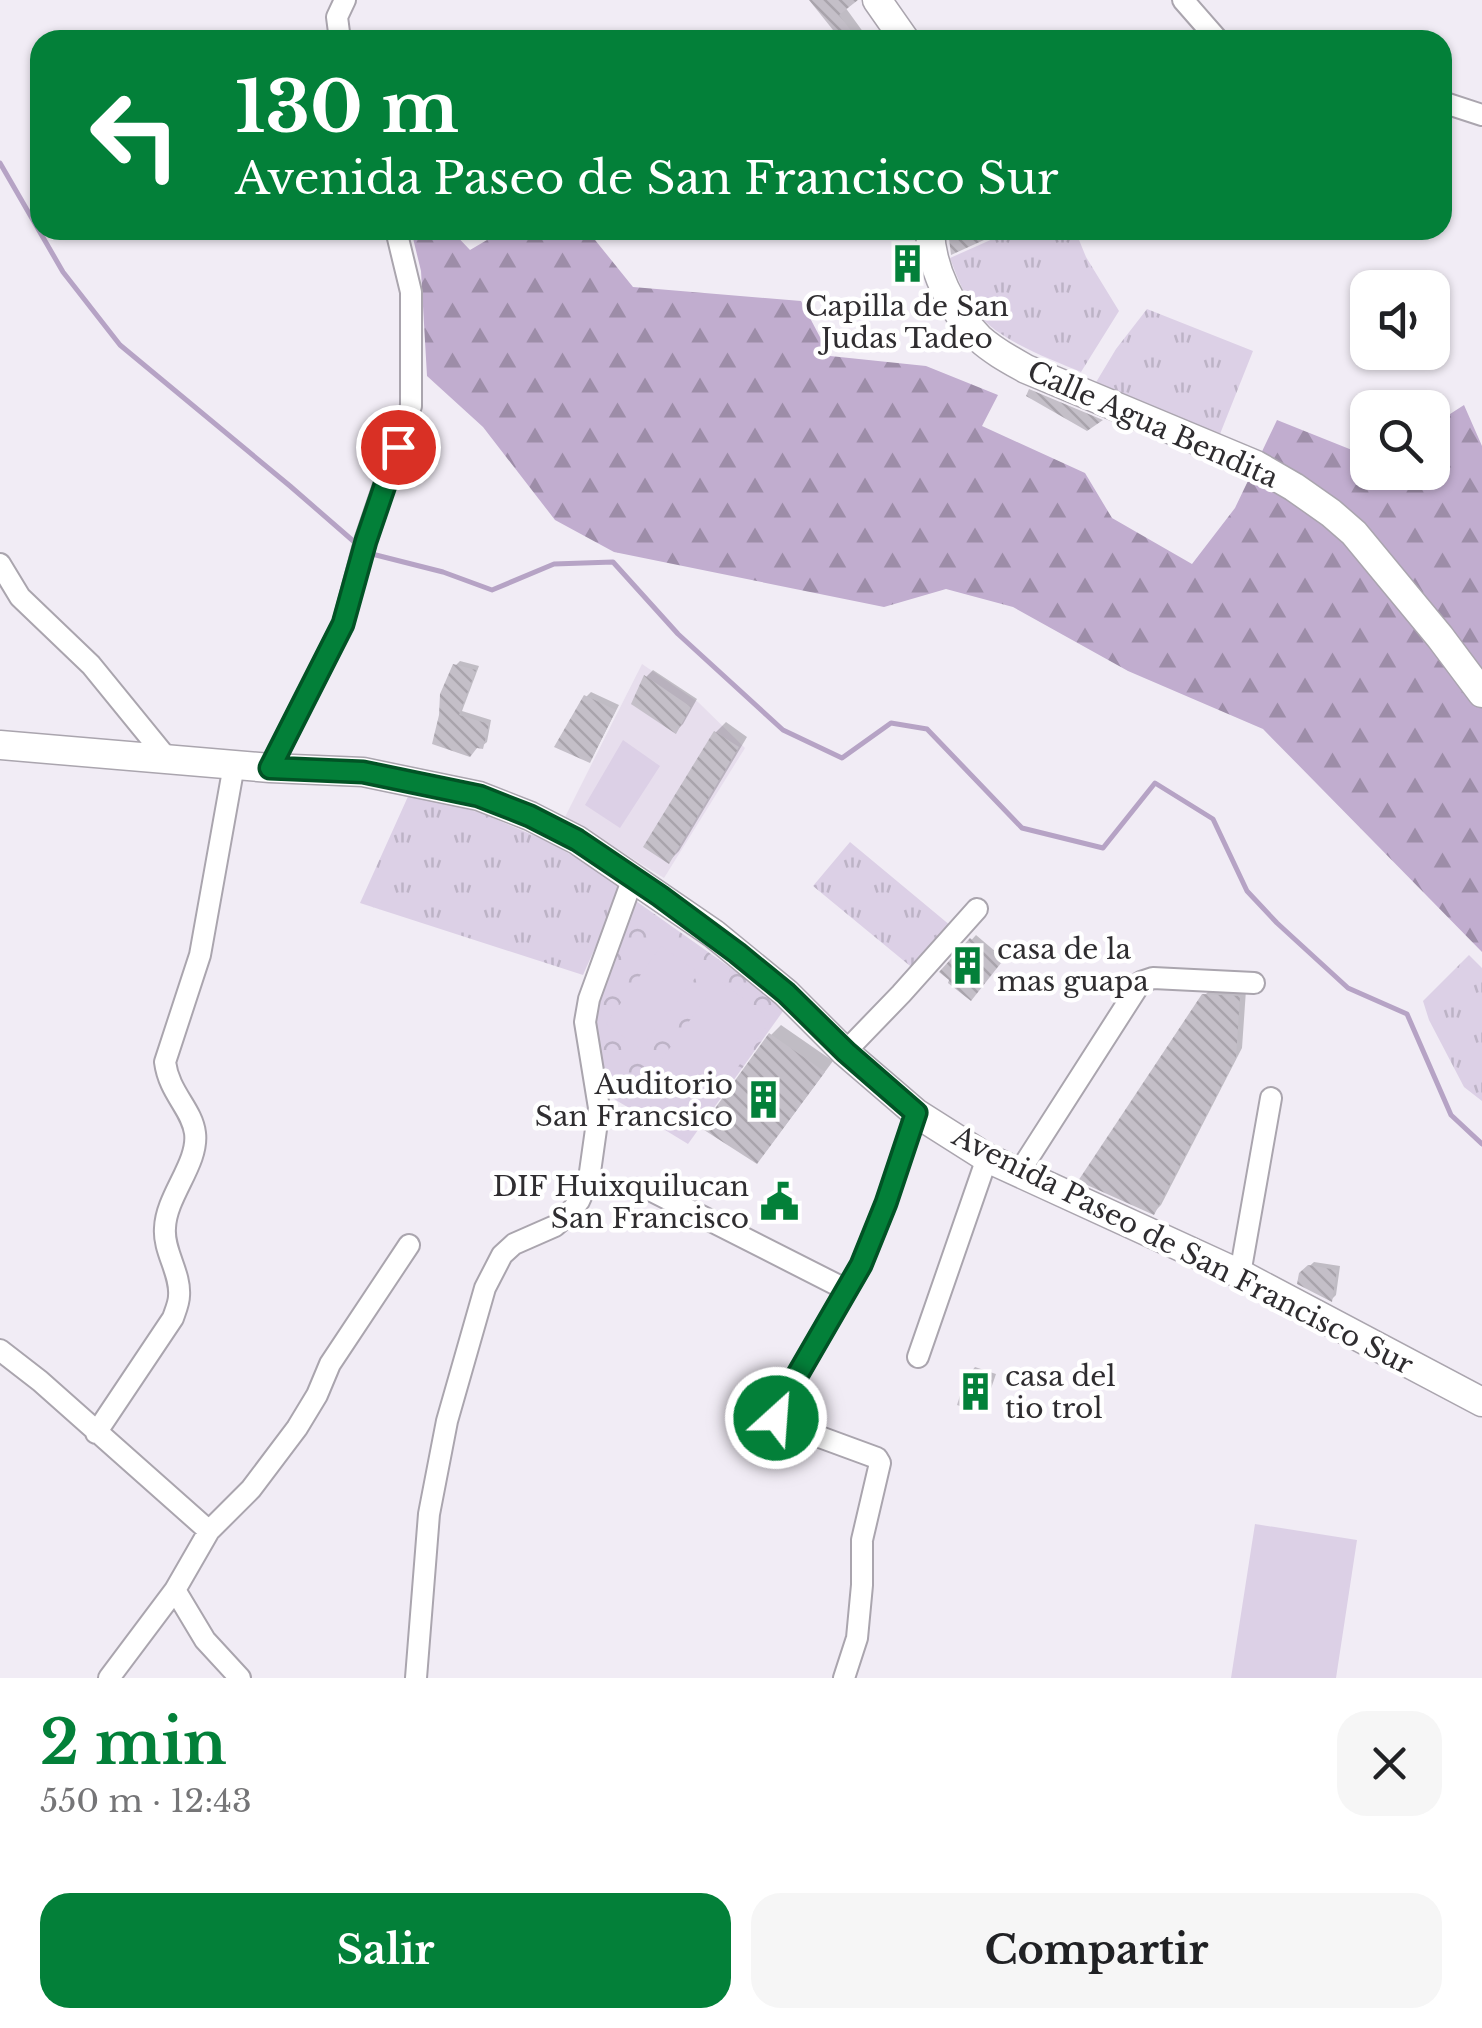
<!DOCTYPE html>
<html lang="es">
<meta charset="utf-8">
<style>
body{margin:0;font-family:"Libre Baskerville",serif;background:#f6f6f6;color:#202124;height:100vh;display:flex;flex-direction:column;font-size:38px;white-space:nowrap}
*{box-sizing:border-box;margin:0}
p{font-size:32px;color:#757577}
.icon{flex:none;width:55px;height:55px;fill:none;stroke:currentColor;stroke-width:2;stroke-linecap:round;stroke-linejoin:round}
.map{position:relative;height:1678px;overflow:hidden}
.side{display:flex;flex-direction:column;background:#fff;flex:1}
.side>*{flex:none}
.top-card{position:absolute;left:30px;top:30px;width:1422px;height:210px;border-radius:30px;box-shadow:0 2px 8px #0004;background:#038039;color:#fff;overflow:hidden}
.controls{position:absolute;left:1350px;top:270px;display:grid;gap:20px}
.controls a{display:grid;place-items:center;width:100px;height:100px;border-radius:20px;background:#fff;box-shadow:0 2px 8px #0004;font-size:50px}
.pin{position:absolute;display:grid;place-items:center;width:85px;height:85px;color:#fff;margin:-42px;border:5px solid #fff;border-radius:50%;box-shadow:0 2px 10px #0007}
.me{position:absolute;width:110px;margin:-55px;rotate:26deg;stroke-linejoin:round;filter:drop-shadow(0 0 8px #0008)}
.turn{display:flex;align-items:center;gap:35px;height:210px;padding:0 40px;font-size:45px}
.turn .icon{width:130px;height:130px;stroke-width:2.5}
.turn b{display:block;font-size:70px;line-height:85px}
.round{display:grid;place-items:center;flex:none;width:105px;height:105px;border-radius:30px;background:#f6f6f6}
.summary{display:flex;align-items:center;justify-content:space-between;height:170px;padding:0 40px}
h1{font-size:60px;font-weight:700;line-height:75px;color:#038039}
.action{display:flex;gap:20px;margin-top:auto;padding:20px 40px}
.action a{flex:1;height:115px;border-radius:30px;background:#038039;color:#fff;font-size:40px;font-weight:700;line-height:115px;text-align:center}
.action a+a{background:#f6f6f6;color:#202124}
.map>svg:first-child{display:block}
.built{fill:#e7deed}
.grass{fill:url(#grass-tufts)}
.forest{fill:url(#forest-firs)}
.park{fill:url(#park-crowns)}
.garden{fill:#dcd0e6}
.shadow{fill:#0003}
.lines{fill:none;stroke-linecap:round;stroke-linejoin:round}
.stream{stroke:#b6a3c5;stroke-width:5}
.building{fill:url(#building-back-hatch)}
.street-casing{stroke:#aaa5ae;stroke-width:24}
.secondary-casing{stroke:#aaa5ae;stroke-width:31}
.street{stroke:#fff;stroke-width:20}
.secondary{stroke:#fff;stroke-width:28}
.route-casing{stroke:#025325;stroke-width:25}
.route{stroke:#038039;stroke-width:18}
.labels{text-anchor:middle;stroke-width:9;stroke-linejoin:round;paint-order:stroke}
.poi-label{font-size:28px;fill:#2f2d30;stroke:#fff;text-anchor:start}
.street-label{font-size:28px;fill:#2f2d30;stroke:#fff}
</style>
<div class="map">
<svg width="1482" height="1678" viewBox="0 0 1482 1678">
<defs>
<pattern id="grass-tufts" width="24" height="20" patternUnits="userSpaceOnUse" patternTransform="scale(2.5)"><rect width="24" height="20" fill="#dcd0e6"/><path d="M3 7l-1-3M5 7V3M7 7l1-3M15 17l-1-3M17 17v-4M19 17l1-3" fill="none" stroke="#bdb3c6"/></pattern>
<pattern id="forest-firs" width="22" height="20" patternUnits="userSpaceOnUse" patternTransform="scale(2.5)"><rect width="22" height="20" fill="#c1adcf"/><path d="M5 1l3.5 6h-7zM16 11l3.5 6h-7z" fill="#9d8da8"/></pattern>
<pattern id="park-crowns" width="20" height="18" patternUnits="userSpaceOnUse" patternTransform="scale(2.5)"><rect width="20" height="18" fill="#dcd0e6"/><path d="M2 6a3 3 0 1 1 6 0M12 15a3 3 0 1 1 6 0" fill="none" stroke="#bdb3c6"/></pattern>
<pattern id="building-back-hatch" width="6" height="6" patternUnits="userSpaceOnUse" patternTransform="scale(2.5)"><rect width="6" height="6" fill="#c4bfc8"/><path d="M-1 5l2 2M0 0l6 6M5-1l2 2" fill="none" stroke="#a9a4ac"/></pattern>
</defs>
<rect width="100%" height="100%" fill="#f1ecf5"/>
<path class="built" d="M 642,664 L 698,702 L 745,748 L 664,878 L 565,817 Z"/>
<path class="grass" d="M 1013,230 L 1075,230 L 1086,257 L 1119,311 L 1081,372 C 1050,359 1000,341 978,314 C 965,298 957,277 950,258 Z
M 1147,309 L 1253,351 L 1220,434 L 1095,384 L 1116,349 Z
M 410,792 L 481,813 L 549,842 L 623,885 L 583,975 L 360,903 Z
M 850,842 L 951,926 L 915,970 L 813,886 Z
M 1469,955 L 1482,968 L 1482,1101 L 1464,1087 L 1429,1020 L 1423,1001 Z"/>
<path class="forest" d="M 411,230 L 451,230 L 470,250 L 504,230 L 587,230 L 633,287 L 801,301 L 830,356 L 926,366 L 998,395 L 982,426 L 1085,473 L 1112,518 L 1192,564 L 1235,508 L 1277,420 L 1367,456 L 1368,472 L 1432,472 L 1433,425 L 1464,405 L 1482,446 L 1482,952 L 1263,729 L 1128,671 L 1013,607 L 946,589 L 884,607 L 614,552 L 555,520 L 483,427 L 427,376 L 421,271 Z"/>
<path class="park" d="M 636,901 L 786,1007 L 688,1144 L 606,1094 L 594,1019 Z"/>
<path class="garden" d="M 623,740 L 660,766 L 620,828 L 585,805 Z
M 661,946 L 699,973 L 640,1049 L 606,1024 Z
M 719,980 L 771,1020 L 687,1139 L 630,1103 Z
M 1255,1524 L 1357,1540 L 1336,1678 L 1231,1678 Z"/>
<path class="shadow" d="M 812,0 L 854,0 L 845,7 L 869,40 L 843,40 Z
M 916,253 L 918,263 L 900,271 L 897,262 Z
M 1036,386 L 1104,415 L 1102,417 L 1034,388 Z
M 460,661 L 479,666 L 462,711 L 491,720 L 487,742 L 482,746 L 435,743 L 455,666 Z
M 653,670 L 697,699 L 683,724 L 676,731 L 646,677 Z
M 591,692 L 619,705 L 593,756 L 586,697 Z
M 726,722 L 747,737 L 679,851 L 669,861 L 646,846 L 716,732 Z
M 976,935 L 1003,958 L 975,994 L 943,972 Z
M 1212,988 L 1246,990 L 1242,1048 L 1161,1205 L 1154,1212 L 1204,996 Z
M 781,1025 L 833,1061 L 767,1150 L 771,1035 Z
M 1314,1262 L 1340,1266 L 1336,1295 L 1332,1299 L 1301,1274 Z
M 975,1367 L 996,1374 L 985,1406 L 981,1410 L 971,1372 Z"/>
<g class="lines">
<path class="stream" d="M 0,163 L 63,272 L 120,345 L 290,486 L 359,546
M 368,553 L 443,572 L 492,590 L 554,564 L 613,562 L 678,634 L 783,730 L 842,758 L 891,723 L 927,729 L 1022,828 L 1103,848 L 1155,783 L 1213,819 L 1247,891 L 1277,923 L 1348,988 L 1407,1014 L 1451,1115 L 1482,1144"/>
</g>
<path class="building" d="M 809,0 L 858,0 L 839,15 L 858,40 L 841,40 Z
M 948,230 L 1006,230 L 951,255 Z
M 1029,389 L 1103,420 L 1087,431 L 1026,396 Z
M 453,664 L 476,670 L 459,715 L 489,724 L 483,749 L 477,748 L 470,757 L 432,744 L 439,715 L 440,694 Z
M 644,675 L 691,707 L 676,734 L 631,704 Z
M 584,695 L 616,710 L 590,763 L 554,747 Z
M 714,731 L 739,747 L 669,864 L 643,847 Z
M 970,938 L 1001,963 L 971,1001 L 948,983 L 949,980 L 939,972 Z
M 1202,994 L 1240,996 L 1236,1058 L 1154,1215 L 1078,1181 Z
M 769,1033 L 825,1072 L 757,1164 L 701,1128 Z
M 1308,1265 L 1337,1270 L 1332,1302 L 1297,1284 L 1299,1273 Z
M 968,1370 L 993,1378 L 982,1413 L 957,1405 Z"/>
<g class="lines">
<defs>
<path id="street" d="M 1183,0 L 1218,40
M 340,40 L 337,17 L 345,0
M 1442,102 L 1482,115
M 0,564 L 20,597 L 91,665 L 166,757
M 270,768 L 343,624 L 365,541 L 411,406 L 411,292 L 396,230
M 845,1052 L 901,994 L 977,909
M 1018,1174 L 1141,982 L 1153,978 L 1254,983
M 650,1190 L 845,1289
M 1240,1274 L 1271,1098
M 0,1350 L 40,1381 L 209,1531 L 175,1590 L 205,1640 L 240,1678
M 918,1357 L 987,1158
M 96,1433 L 173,1318 C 175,1312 179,1303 179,1296 C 181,1273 163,1251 165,1228 C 166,1196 199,1163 195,1133 C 192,1109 169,1093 165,1062 L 200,955 L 234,765
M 209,1531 L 251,1489 L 297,1428 L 317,1395 L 330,1364 L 409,1245
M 109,1678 L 175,1590
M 416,1678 L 429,1514 L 447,1421 L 485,1288 L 502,1255 L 514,1244 L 555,1226 L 569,1214 L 579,1201 L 589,1179 L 599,1108 L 585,1022 L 589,999 L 633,878
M 844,1678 L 857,1638 L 862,1585 L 862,1540 L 880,1463 L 877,1458 L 779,1422 L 776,1418 L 776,1412 L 861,1265 L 886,1203 L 916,1113"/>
<path id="secondary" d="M 877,0 L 905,40
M 930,230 C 931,269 952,311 979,338 C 993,351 1010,360 1026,369 L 1256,465 L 1294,487 L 1331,513 L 1354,533 L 1440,637 L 1482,693
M 0,745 L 270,768 L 363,772 L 479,796 L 530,816 L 577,840 L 714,934 L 786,993 L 845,1052 L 916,1113 L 987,1158 L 1240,1274 L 1482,1402"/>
</defs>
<use href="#street" class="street-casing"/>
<use href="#secondary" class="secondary-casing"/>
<use href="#street" class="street"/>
<use href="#secondary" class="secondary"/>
</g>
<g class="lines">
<defs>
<path id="route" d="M 398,447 L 366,541 L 343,624 L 270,768 L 363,772 L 479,796 L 530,816 L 577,840 L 660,896 L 737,953 L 786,993 L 846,1052 L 916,1113 L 886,1203 L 861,1265 L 776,1412 L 776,1418"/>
</defs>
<use href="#route" class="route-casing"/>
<use href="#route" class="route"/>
</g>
<defs>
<symbol id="building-bare" viewBox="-9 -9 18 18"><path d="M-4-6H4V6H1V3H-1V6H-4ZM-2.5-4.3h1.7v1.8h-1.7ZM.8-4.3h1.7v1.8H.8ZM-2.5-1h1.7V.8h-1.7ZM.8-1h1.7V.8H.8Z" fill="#038039" stroke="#fff" stroke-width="2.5" paint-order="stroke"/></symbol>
<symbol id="civic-bare" viewBox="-9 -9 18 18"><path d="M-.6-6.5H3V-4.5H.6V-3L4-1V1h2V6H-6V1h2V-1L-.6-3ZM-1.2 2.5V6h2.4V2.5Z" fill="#038039" stroke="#fff" stroke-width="2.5" paint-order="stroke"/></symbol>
</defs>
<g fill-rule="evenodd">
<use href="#building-bare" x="880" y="236" width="55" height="55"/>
<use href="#building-bare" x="940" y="938" width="55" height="55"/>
<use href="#building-bare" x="736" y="1072" width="55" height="55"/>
<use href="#civic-bare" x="752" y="1174" width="55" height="55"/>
<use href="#building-bare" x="948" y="1364" width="55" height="55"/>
</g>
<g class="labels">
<g class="poi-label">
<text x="907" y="316" text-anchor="middle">Capilla de San<tspan x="907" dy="32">Judas Tadeo</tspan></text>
<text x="997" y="959">casa de la<tspan x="997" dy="32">mas guapa</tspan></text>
<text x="733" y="1094" text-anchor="end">Auditorio<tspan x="733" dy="32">San Francsico</tspan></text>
<text x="749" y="1196" text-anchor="end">DIF Huixquilucan<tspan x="749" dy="32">San Francisco</tspan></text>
<text x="1005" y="1386">casa del<tspan x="1005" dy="32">tio trol</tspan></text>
</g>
<g class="street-label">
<text transform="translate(1153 424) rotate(24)" y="10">Calle Agua Bendita</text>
<text transform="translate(1183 1250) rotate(27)" y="10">Avenida Paseo de San Francisco Sur</text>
</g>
</g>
</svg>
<div class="controls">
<a><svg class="icon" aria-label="sound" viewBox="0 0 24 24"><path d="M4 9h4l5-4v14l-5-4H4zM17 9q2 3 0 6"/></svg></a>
<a><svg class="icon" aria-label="search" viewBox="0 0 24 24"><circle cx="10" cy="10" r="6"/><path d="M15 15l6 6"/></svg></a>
</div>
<div class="pin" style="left:398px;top:447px;background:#d93025"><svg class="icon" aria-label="arrive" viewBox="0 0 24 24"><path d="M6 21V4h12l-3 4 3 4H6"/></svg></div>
<svg class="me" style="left:776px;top:1418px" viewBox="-20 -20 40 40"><circle r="17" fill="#038039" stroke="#fff" stroke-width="3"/><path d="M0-11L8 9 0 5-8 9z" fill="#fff"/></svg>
<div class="top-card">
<div class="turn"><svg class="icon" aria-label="left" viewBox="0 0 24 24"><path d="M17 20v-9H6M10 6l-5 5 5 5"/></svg><div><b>130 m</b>Avenida Paseo de San Francisco Sur</div></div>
</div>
</div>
<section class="side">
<div class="summary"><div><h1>2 min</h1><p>550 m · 12:43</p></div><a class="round"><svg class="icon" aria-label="close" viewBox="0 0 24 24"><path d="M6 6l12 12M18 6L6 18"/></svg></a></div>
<div class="action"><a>Salir</a><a>Compartir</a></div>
</section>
